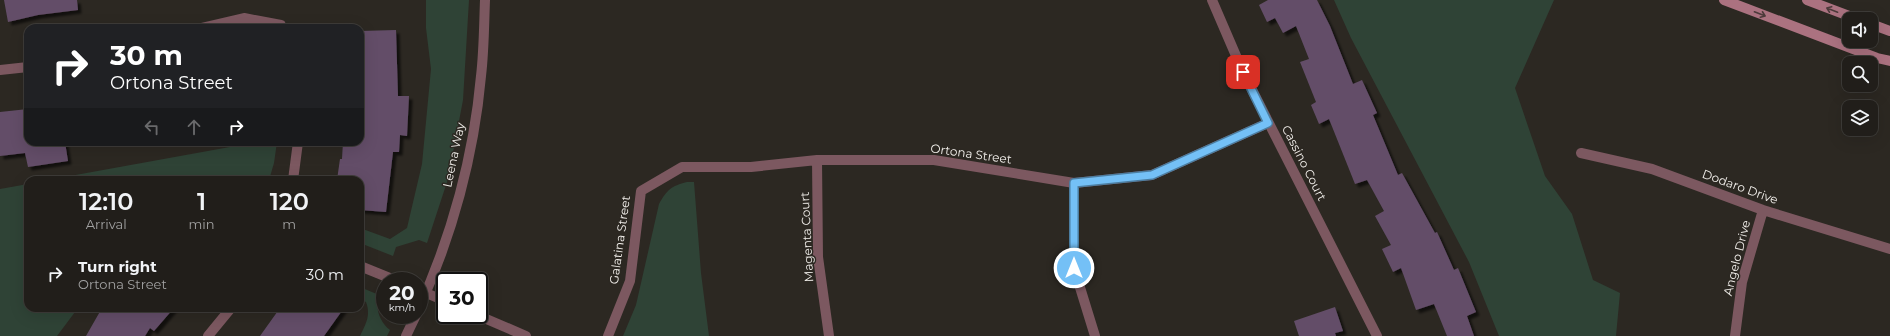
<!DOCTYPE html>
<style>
body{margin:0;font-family:Montserrat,sans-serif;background:#292723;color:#f1f3f6;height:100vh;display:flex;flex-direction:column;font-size:15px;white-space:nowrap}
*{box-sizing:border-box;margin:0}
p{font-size:13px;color:#a2a2a2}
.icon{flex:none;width:22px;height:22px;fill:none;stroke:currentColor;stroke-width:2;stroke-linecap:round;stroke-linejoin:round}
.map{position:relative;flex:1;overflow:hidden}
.drawer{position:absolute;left:24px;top:176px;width:340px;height:136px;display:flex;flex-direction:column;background:#211e1a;border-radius:12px;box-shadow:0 4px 16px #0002,0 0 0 1px #3e3c39}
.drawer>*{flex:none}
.hud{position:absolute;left:24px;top:24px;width:340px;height:122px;border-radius:12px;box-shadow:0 4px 16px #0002,0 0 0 1px #3e3c39;background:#202124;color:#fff;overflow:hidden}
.controls{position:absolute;left:1842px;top:12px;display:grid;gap:8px}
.controls a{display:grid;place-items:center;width:36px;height:36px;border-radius:8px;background:#211e1a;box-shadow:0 4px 16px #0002,0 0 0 1px #3e3c39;font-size:20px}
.speed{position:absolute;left:376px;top:272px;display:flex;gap:8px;font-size:20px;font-weight:700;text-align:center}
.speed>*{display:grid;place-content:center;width:52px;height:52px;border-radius:50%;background:#211e1a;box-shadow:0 4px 16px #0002,0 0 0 1px #3e3c39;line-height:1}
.speed small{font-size:10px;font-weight:400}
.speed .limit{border:2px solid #111;border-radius:6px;background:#fff;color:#111}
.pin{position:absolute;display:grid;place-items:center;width:34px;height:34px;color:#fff;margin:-17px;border-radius:8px;box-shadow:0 2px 6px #0006}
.me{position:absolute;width:44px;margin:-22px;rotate:0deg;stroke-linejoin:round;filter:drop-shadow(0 0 3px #0008)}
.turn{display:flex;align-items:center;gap:14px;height:84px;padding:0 20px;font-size:18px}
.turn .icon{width:52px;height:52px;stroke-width:2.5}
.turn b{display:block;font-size:28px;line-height:34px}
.lanes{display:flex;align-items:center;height:38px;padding:0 20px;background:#0003;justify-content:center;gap:20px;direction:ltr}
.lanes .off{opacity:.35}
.eta{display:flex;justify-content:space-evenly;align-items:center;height:68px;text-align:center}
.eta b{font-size:24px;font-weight:600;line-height:28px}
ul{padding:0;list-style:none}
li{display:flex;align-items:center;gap:12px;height:60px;padding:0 20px}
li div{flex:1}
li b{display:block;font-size:15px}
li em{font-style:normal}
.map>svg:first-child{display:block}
.green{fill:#2f4336}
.building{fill:#634e68;filter:url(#shadow)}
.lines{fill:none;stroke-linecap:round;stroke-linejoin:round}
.minor{stroke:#7c5860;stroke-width:10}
.tertiary{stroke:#7c5860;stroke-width:10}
.secondary{stroke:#ab7280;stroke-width:10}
.oneway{stroke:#4c3a3a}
.route-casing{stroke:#4b7da0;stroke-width:10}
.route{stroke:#74c0f6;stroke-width:7}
.labels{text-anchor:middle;stroke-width:3;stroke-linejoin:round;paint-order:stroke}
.street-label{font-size:12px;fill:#f3f0ec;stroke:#2c2822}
</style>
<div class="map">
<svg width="1890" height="336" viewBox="0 0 1890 336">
<defs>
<filter id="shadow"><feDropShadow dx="3.5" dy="3.5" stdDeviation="1" flood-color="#0009"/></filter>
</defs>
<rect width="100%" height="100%" fill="#2c2822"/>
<path class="green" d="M 426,0 L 469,0 L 463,100 L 448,179 L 427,243 L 419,240 L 396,247 L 393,256 L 360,243 L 360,228 L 390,239 L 407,228 L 422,164 L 431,69 L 426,28 Z
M 1334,0 L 1554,0 L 1515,88 L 1545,176 L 1572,214 L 1593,280 L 1620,293 L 1616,336 L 1499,336 L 1469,262 L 1351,38 Z
M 258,142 L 277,142 L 274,163 L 269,180 L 48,180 Z
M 687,182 L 694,182 L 701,273 L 709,336 L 623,336 L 636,305 L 659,204 C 667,190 671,186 687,182 Z
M 28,184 L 28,308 L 78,308 L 57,336 L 0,336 L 0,189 Z
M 360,287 L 379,295 C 374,306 380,323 390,330 L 387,336 L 360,336 C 366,324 371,315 366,302 L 360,299 Z"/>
<path class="building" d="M 4,0 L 77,0 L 78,10 L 38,15 L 8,22 Z
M 1268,0 L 1317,0 L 1330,26 L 1353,84 L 1362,80 L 1377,113 L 1373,115 L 1398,175 L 1402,173 L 1435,233 L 1437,232 L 1454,270 L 1458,268 L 1476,312 L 1467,316 L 1474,336 L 1447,336 L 1434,304 L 1416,310 L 1401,268 L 1393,272 L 1382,249 L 1391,245 L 1375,216 L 1384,211 L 1367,180 L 1355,184 L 1329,119 L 1319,124 L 1311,105 L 1316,102 L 1300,62 L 1309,59 L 1296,26 L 1283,33 L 1275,18 L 1267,22 L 1259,5 Z
M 396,30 L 398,96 L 409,96 L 407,136 L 400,135 L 399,152 L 393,152 L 386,212 L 360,210 L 360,180 L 337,180 L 340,159 L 342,159 L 343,142 L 360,142 L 360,31 Z
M 28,109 L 28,142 L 65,142 L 68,161 L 28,167 L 25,153 L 0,156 L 0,112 Z
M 1335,307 L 1343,331 L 1335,333 L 1336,336 L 1299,336 L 1294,321 Z
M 102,308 L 174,308 L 154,331 L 150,328 L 145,336 L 86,336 Z
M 280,308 L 344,308 L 324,336 L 260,336 Z"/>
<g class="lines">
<path class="minor" d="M 1212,0 L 1243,72 L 1377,336
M 201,28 L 244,18 L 281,25 L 282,28
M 0,70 L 28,67
M 1581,153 L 1652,169 L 1763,210 L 1890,249
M 817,160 L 818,257 L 829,336
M 293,180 L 298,142
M 1074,183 L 1074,268 L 1095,336
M 360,266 L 397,281
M 419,290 L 445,301
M 477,315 L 526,336
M 208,336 L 231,308
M 608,336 L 630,281 L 641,191 L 682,167 L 751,167 L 817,160 L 934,160 L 1074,183 L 1152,175 L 1268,123
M 1735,336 L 1742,282 L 1763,210"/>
<path class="tertiary" d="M 419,308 C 452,236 474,155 481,76 C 484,51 484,25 485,0
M 406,336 L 416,315"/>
<path class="secondary" d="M 1724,0 L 1877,58 L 1890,61
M 1807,0 L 1857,19
M 1871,24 L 1890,31"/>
</g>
<defs><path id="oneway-shaft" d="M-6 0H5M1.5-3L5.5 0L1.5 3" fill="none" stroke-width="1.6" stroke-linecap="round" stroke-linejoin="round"/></defs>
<g class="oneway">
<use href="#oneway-shaft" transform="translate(1832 10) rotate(-159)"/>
<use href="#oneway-shaft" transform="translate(1760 14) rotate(21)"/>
</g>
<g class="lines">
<defs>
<path id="route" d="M 1074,268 L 1074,183 L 1152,175 L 1268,123 L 1243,72"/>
</defs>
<use href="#route" class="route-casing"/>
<use href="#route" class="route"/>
</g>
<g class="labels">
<g class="street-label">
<text transform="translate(971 154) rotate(8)" y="4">Ortona Street</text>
<text transform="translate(454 155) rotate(-78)" y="4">Leena Way</text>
<text transform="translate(1304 163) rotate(63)" y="4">Cassino Court</text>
<text transform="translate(1740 187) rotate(20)" y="4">Dodaro Drive</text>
<text transform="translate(807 237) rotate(-93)" y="4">Magenta Court</text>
<text transform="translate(620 240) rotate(-82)" y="4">Galatina Street</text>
<text transform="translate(1737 258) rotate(-76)" y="4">Angelo Drive</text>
</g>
</g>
</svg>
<div class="controls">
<a><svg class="icon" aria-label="sound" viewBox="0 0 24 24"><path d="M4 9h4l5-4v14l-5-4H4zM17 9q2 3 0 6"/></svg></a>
<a><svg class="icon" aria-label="search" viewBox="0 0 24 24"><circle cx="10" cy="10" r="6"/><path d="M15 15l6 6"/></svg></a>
<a><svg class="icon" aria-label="layers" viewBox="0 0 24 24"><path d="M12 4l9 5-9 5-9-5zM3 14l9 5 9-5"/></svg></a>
</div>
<div class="speed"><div>20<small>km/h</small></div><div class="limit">30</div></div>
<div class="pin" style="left:1243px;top:72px;background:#d93025"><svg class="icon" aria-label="arrive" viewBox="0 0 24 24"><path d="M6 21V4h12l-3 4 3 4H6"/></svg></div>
<svg class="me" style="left:1074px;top:268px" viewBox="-20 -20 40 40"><circle r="17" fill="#74c0f6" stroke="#fff" stroke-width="3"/><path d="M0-11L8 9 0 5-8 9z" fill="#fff"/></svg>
<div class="hud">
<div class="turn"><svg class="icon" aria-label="right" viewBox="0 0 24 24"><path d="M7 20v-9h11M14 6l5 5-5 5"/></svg><div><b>30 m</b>Ortona Street</div></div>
<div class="lanes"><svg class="icon off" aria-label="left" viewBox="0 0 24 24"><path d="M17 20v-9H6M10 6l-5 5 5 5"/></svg><svg class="icon off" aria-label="ahead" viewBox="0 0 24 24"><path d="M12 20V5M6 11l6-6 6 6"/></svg><svg class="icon" aria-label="right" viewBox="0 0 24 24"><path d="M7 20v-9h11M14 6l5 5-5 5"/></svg></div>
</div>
<section class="drawer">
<div class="eta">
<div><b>12:10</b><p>Arrival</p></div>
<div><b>1</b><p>min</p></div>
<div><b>120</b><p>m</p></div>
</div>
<ul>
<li><svg class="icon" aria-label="right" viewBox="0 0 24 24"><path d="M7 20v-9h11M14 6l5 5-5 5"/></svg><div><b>Turn right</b><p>Ortona Street</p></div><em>30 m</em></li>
</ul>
</section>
</div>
